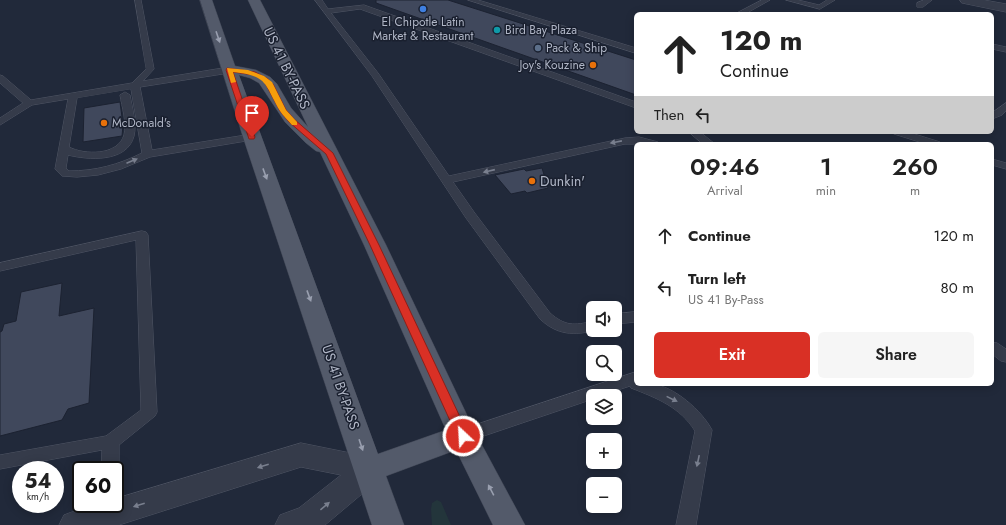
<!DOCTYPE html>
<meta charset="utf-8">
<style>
body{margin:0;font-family:Jost,sans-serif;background:#f6f6f6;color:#222;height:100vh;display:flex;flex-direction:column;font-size:15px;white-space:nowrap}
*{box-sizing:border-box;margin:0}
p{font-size:13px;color:#767676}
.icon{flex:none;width:22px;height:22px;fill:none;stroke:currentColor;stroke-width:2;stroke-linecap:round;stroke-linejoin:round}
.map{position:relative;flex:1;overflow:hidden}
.drawer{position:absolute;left:634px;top:142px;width:360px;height:244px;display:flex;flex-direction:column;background:#fff;border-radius:6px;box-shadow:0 2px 10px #0003}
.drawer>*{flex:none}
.guide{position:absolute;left:634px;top:12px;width:360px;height:122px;border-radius:6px;box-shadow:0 2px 10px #0003;background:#fff;color:#222;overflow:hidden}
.fabs{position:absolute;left:586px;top:301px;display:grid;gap:8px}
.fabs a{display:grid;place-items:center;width:36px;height:36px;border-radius:6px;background:#fff;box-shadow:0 2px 10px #0003;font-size:20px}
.speed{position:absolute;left:12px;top:461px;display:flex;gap:8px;font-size:20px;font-weight:700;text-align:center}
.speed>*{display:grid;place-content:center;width:52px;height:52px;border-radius:50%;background:#fff;box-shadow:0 2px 10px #0003;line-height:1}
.speed small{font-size:10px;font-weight:400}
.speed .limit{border:2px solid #111;border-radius:6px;background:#fff;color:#111}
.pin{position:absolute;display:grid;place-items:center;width:34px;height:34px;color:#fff;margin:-41px -17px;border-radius:50% 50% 50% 0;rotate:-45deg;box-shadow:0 0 4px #0007}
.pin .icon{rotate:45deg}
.me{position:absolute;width:44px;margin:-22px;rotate:335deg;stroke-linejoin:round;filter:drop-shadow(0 0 3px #0008)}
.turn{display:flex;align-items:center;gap:14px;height:84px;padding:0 20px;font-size:18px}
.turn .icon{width:52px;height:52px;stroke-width:2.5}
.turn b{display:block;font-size:28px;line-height:34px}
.then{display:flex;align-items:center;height:38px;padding:0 20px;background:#0003;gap:8px;font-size:15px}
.eta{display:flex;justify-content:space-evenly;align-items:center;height:68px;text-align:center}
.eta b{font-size:24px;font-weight:600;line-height:28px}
.button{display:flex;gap:8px;margin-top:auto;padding:8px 20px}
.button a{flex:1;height:46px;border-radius:6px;background:#d93025;color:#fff;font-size:16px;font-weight:600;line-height:46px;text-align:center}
.button a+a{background:#f6f6f6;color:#222}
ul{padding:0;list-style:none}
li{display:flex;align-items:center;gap:12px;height:52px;padding:0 20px}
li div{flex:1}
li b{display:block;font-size:15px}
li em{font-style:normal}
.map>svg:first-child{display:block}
.green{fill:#23353b}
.building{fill:#40485c;stroke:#1c2231}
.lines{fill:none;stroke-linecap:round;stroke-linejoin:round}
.service-casing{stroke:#505665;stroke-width:1}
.minor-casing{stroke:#505665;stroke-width:1}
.primary-casing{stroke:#3e4453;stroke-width:1}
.service{fill:#353b4a;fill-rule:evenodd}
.minor{fill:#353b4a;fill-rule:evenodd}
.primary{fill:#535a6a;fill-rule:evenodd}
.oneway{fill:#999faf}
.oneway2{fill:#797f8e}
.route{fill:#d93025;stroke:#8d1f18}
.slow{fill:#f59e0b}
.shop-dot{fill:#3f7fe0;stroke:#1a202f;stroke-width:1.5}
.culture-dot{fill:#0f9aa8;stroke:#1a202f;stroke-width:1.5}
.service-dot{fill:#5c6f8a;stroke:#1a202f;stroke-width:1.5}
.food-dot{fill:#e8710a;stroke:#1a202f;stroke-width:1.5}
.labels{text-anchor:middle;stroke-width:3;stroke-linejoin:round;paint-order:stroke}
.far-poi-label{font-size:12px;fill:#b0b6c6;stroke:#1a202f;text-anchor:start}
.street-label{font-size:14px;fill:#b0b6c6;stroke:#1a202f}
.poi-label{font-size:14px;fill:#b0b6c6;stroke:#1a202f;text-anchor:start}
</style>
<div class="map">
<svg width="1006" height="525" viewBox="0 0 1006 525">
<rect width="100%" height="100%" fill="#21293a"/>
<path class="green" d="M 437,500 L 441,502 L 451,525 L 432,525 L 431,509 L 432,503 Z"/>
<path class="building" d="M 376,0 L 448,0 L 636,60 L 636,95 L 376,3 Z
M 120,102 L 123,125 L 122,136 L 83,142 L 84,108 Z
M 542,168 L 548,188 L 527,193 L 525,191 L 511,194 L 495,175 L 524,169 L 526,171 Z
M 62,283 L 59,316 L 94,308 L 89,403 L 68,409 L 62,420 L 0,436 L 0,332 L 2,331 L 4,324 L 16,321 L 21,292 Z"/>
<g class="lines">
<defs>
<path id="service" d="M 135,0 L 141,0 L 154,69 L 143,81 L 229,67 L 233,70 L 229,73 L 140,87 L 152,150 L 252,134 L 257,137 L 252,140 L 150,157 L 121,169 L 98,175 L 77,177 L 62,176 L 55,169 L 68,99 L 32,105 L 0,125 L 0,118 L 23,103 L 0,83 L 0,75 L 3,76 L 31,100 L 132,83 L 146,69 ZM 131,89 L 142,153 C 118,165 95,171 69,171 L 66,168 L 68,155 C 88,160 127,163 134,136 C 137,124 132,107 130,95 L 125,92 L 120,95 C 122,107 127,123 124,135 C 118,156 84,155 69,147 L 77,98 Z
M 315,0 L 322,0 L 328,9 L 364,5 L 636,102 L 636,108 L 360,9 L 331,13 L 378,73 L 449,176 L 625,138 L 639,137 L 658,142 L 659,144 L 625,144 L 453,182 L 474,212 L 550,313 C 565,326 574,326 593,321 L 593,330 L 596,330 C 574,336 557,335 540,319 L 466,218 L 372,76 Z
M 468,0 L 478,0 L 636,48 L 636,53 Z
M 762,0 L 770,0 L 745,14 L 735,14 Z
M 786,0 L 798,0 L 819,5 L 827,0 L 835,0 L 820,9 Z
M 924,0 L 932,0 L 923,7 L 917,7 L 917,3 Z
M 992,44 L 1006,47 L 1006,52 L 992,49 Z
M 1006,103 L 1006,111 L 1002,115 L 992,119 L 992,113 Z
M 689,132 L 700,132 L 715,144 L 703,144 Z
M 893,132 L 908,132 L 940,142 L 941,144 L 926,144 L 894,134 Z
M 992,159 L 1006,163 L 1006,169 L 992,165 Z
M 142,231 L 146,232 L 148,235 L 157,412 L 155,416 L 119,445 L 119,470 L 116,475 L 115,476 L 115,470 L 101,470 L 102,450 L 0,469 L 0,455 L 106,436 L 141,410 L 136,240 L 0,271 L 0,263 Z
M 636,312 L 636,322 L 615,324 L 615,314 Z
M 992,342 L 997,343 L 1006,349 L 1006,362 L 1001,361 L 992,354 Z
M 636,372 L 636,384 C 641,384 647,383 652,384 C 674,386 702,411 712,430 L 696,525 L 676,525 L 695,431 C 680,407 657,398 631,388 L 630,386 L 600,396 L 593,396 L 593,399 L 463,443 L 457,441 L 455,436 L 457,431 Z"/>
<path id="minor" d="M 960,0 L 984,0 L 1006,4 L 1006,12 L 962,3 Z
M 301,443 L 370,457 L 381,460 L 385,469 L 381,478 L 325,525 L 275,525 L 280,515 L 299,508 L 341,475 L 301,467 L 119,525 L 59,525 L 64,515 C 82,508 96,504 115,504 L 115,499 Z"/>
<path id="primary" d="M 200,0 L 212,0 L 235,66 L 256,70 L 270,77 L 277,84 L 291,108 L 308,127 L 248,0 L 260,0 L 386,245 L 476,434 L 525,525 L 493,525 L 456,450 L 386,476 L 404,525 L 372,525 L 243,137 ZM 239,75 L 250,78 L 259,83 L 285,122 L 306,143 L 316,151 L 320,152 L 364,245 L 446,430 L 378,454 Z"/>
</defs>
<use href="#service" class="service-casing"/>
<use href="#minor" class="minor-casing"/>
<use href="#primary" class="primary-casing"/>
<use href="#service" class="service"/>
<use href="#minor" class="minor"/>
<use href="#primary" class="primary"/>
</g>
<defs><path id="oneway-solid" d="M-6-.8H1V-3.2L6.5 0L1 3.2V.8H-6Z"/></defs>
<g class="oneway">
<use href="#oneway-solid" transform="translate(218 37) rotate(71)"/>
<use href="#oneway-solid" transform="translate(265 174) rotate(70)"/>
<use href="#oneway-solid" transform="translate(309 296) rotate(70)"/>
<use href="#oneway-solid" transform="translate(361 445) rotate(71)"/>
<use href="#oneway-solid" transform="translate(491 490) rotate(-118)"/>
</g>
<g class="oneway2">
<use href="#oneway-solid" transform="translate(616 142) rotate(169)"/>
<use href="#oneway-solid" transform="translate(132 161) rotate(-23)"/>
<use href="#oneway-solid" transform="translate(489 171) rotate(167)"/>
<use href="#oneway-solid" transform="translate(672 399) rotate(26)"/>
<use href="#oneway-solid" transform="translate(698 461) rotate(102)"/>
<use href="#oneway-solid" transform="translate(263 466) rotate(163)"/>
<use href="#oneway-solid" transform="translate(139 505) rotate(163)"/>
<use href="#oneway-solid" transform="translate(325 506) rotate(-40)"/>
</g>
<path class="route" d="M 227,68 L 255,72 L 268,79 L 273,84 L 286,110 L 294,119 L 333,153 L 379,245 L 469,436 L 467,440 L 463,441 L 459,440 L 457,436 L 370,245 L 326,154 L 289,122 L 280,111 L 264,81 L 254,75 L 233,72 L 255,137 L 254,139 L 249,139 L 226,70 Z"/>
<path class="slow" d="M 227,68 L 248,70 L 264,76 L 272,82 L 286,110 L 297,122 L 297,125 L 292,125 C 288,120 283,116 280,111 C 264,84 269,76 233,72 L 236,82 L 231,83 Z"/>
<circle class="shop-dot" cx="423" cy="9" r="4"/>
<circle class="culture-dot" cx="497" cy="30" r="4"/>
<circle class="service-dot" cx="538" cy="48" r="4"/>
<g class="food-dot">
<circle cx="593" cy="65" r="4"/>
<circle cx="104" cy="123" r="4"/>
<circle cx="532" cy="181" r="4"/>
</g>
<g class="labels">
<g class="far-poi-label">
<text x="423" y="26" text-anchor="middle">El Chipotle Latin<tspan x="423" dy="14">Market &amp; Restaurant</tspan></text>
<text x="505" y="34">Bird Bay Plaza</text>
<text x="546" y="52">Pack &amp; Ship</text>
<text x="585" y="69" text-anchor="end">Joy's Kouzine</text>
<text x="112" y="127">McDonald's</text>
</g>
<g class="street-label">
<text transform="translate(287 68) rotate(64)" y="5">US 41 BY-PASS</text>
<text transform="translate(341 387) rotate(71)" y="5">US 41 BY-PASS</text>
</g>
<g class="poi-label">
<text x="540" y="186">Dunkin'</text>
</g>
</g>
</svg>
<div class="fabs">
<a><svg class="icon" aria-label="sound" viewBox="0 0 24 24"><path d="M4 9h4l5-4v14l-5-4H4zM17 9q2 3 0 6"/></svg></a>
<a><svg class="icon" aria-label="search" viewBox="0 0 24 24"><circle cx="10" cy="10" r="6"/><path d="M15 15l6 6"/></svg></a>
<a><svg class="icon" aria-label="layers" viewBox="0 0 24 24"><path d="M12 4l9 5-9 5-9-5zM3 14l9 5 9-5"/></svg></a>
<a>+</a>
<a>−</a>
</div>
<div class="speed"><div>54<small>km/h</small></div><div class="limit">60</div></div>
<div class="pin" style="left:252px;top:137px;background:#d93025"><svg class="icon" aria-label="arrive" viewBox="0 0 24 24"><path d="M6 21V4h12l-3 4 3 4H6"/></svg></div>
<svg class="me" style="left:463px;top:436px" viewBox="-20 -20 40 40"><circle r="17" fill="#d93025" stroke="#fff" stroke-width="3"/><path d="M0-11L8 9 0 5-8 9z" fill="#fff"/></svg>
<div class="guide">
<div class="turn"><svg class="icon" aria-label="ahead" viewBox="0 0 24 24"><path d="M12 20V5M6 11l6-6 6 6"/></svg><div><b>120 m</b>Continue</div></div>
<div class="then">Then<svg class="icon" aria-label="left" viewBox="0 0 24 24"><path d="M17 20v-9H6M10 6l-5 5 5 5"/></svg></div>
</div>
<section class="drawer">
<div class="eta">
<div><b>09:46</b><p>Arrival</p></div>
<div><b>1</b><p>min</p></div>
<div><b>260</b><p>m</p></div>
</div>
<ul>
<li><svg class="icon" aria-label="ahead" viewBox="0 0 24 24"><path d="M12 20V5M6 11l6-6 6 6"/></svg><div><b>Continue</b></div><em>120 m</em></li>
<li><svg class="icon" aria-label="left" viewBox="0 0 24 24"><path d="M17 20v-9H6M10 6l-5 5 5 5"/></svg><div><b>Turn left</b><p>US 41 By-Pass</p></div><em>80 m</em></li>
</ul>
<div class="button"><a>Exit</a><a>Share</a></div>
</section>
</div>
